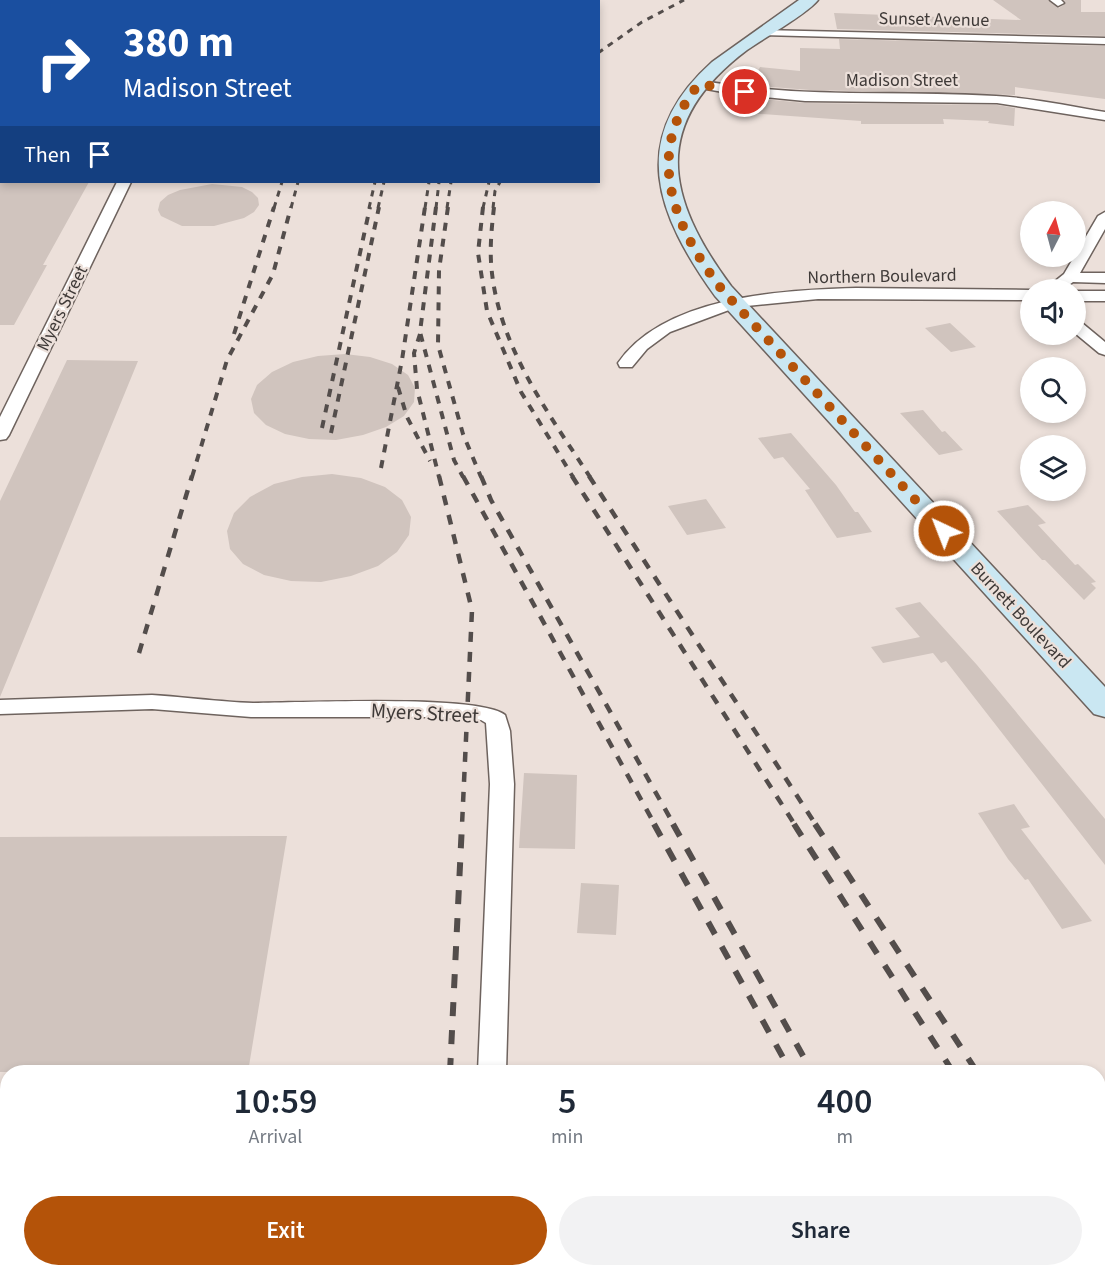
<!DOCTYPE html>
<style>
body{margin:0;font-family:"Source Sans 3",sans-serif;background:#f2f2f3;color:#1f2937;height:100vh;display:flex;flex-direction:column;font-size:22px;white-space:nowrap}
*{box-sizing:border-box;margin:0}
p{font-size:20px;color:#747a83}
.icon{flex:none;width:33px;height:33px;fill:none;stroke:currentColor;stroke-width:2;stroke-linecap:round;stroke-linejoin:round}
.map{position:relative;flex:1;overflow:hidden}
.panel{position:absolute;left:0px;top:1065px;width:1106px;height:212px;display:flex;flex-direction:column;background:#fff;border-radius:24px 24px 0 0;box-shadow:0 3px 9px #0003}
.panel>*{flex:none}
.guide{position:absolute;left:0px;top:0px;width:600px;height:183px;box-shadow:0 3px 9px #0003;background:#1a4fa0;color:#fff;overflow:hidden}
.needle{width:39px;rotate:6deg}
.buttons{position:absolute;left:1020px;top:201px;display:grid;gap:12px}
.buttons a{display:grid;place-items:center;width:66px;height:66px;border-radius:50%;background:#fff;box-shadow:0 3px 9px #0003;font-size:30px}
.pin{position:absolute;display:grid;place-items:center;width:51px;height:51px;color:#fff;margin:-26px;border:3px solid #fff;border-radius:50%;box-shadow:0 2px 6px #0007}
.me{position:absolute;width:66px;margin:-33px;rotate:317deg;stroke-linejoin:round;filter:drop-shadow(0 0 4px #0008)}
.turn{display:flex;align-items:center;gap:21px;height:126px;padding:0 24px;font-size:27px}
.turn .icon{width:78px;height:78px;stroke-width:2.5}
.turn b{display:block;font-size:42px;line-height:51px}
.then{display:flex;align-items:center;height:57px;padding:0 24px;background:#0003;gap:12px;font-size:22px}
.eta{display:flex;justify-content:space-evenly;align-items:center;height:102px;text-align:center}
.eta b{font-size:36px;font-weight:600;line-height:42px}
.action{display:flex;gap:12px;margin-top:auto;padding:12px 24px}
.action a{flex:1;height:69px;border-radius:36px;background:#b45309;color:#fff;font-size:24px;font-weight:600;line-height:69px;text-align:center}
.action a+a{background:#f2f2f3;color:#1f2937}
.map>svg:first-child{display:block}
.building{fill:#d0c4be}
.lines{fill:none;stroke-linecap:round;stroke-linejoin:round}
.minor-casing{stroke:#6e635e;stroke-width:3}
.secondary-casing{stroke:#6e635e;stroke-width:3}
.minor{fill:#fff;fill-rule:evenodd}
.secondary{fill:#cae7f2;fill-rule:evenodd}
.rail-far3{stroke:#534d4b;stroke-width:3;stroke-dasharray:6 6;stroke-linecap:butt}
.rail-far2{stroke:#534d4b;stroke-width:4;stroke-dasharray:8 8;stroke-linecap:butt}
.rail-far1{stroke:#534d4b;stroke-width:4.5;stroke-dasharray:10 10;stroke-linecap:butt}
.rail{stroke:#534d4b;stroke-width:6;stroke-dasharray:14 14;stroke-linecap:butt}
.route{stroke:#b45309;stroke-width:10;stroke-dasharray:0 18}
.labels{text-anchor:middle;stroke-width:4.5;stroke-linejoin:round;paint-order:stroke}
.far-street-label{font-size:18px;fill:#3f3a38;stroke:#ece0da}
.street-label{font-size:21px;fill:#3f3a38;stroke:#ece0da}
</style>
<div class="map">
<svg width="1105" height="1276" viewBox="0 0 1105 1276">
<rect width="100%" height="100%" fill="#ece0da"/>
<path class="building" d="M 993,0 L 1048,0 L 1059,8 L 1066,3 L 1064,0 L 1081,0 L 1081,12 L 1105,12 L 1105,36 L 837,29 L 834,13 L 1021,20 Z
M 839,39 L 1105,46 L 1105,99 L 1015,87 L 1015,95 L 810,90 L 745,85 L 752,71 L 758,71 L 760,67 L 800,71 L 800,48 L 840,49 Z
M 740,97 L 805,103 L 997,105 L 1015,108 L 1014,126 L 988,123 L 989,121 L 943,119 L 944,124 L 861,124 L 861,121 L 732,112 Z
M 0,182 L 89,182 L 43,265 L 47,265 L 14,325 L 0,325 Z
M 212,184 L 242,187 L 252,192 L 258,198 L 259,205 L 254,212 L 244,218 L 214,226 L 182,226 L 161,216 L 158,210 L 160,202 L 168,195 L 180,190 Z
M 950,323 L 976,347 L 951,352 L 925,328 Z
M 345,354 L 370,357 L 392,364 L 408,375 L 415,388 L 414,402 L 404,416 L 386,427 L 363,435 L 336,440 L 309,439 L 285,434 L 266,425 L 254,413 L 251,399 L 257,385 L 272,372 L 293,362 L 318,356 Z
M 67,360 L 138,361 L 0,697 L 0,501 Z
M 923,410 L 942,432 L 945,431 L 963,450 L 939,455 L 900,413 Z
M 791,433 L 836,485 L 855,512 L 858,512 L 872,532 L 837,538 L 805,490 L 810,489 L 783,457 L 774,459 L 758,438 Z
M 332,474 L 361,478 L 385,487 L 402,500 L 411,517 L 409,535 L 397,552 L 378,566 L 351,576 L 321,582 L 291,581 L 264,575 L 243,564 L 230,549 L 227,531 L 234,513 L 250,497 L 274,484 L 302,477 Z
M 706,499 L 726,528 L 687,535 L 668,506 Z
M 1028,505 L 1046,523 L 1038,525 L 1075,565 L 1078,564 L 1096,582 L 1091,583 L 1096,588 L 1084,600 L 1045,560 L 1042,560 L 997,511 Z
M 920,602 L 977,665 L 1105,819 L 1105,865 L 946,661 L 941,663 L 933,653 L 883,663 L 871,647 L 920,637 L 895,608 Z
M 524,773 L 577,775 L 575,849 L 519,848 Z
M 1014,804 L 1030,827 L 1021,829 L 1092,921 L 1062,929 L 1028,879 L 1025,880 L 1008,859 L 978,813 Z
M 287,836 L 248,1072 L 0,1072 L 0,837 Z
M 581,883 L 619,885 L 616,935 L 577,933 Z"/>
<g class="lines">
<defs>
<path id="minor" d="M 1050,0 L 1061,0 L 1064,3 L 1058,6 Z
M 762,30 L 1105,38 L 1105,44 L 758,35 L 756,33 Z
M 699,80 C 798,99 896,90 996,96 C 1033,98 1069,106 1105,112 L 1105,120 L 997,103 L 805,101 L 734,94 L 695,87 L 693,84 L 695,81 Z
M 117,182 L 131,182 L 9,435 L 6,439 L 0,440 L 0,417 Z
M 1105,212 L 1105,229 L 1080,273 L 1105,273 L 1105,283 L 1073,282 L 1062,290 L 1044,290 L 1064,274 L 1098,216 Z
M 856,288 L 1030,290 L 1030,300 L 818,299 L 737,307 L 670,332 L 647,349 L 632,367 L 620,367 L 618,363 C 664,296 782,290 856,288 Z
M 1076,291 L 1105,291 L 1105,301 L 1076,301 Z
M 1076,321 L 1082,323 L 1105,342 L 1105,355 L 1099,353 L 1076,334 Z
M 152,695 C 186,697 220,702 253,703 C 297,703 479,694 505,715 L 510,731 L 514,784 L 506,1072 L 478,1072 L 490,784 L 486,723 L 481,720 L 433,717 L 251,717 L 152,709 L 0,714 L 0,700 Z
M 469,1269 L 499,1269 L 500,1276 L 469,1276 Z"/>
<path id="secondary" d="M 799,0 L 818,0 C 807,14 764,38 747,50 C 650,123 665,197 731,286 L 1105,687 L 1105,717 L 1094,714 L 715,296 C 657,215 626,139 712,62 Z"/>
</defs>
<use href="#minor" class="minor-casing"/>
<use href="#secondary" class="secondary-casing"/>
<use href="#minor" class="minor"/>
<use href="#secondary" class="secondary"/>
<path class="rail-far3" d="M 118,2 L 120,0
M 167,2 L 178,0
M 384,2 L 387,0
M 435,2 L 437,0
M 448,2 L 451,0
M 492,2 L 494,0
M 516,2 L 518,0
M 534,2 L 536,0
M 545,2 L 548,0
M 598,53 L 642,22 L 684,0
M 274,208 L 282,182
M 291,208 L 298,182
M 369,208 L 375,182
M 378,208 L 384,182
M 425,208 L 429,182
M 436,208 L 439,182
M 447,208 L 451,182
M 483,208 L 489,182
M 493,208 L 495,191 L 500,182"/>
<path class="rail-far2" d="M 436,207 L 420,332 L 454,460 L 463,477
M 448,207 L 439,270 L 438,345 L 463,434 L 481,477
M 483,207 L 478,253 L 487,311 L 521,392 L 573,477
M 494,207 C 492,225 490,243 491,262 C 496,343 547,411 590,477
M 234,334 L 274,207
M 420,334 L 414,353 L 417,389 L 439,477
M 398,387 L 407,417 L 430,461
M 322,428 L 370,207
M 331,433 L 379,207
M 381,468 L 402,360 L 425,207
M 192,477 L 227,360 L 273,274 L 291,207"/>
<path class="rail-far1" d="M 439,476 L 472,610 L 462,825
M 463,476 L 655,825
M 481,476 L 491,500 L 674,825
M 572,476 L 795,825
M 589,476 L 816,825
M 139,653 L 192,476"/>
<path class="rail" d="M 654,824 L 791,1072
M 673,824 L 812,1072
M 794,824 L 953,1072
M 815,824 L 977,1072
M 450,1072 L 462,824
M 1098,1258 L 1105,1269
M 898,1269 L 902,1276
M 921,1269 L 925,1276
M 1079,1269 L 1084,1276
M 406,1276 L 408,1269
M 434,1276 L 435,1269"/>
</g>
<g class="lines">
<path class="route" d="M 745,92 L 699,84 C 642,153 674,228 723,291 L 944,531"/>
</g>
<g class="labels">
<g class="far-street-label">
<text transform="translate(934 19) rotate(1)" y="6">Sunset Avenue</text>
<text x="902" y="86">Madison Street</text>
<text transform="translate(882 276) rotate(-1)" y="6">Northern Boulevard</text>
<text transform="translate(62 308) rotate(-64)" y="6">Myers Street</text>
<text transform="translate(1021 615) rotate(47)" y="6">Burnett Boulevard</text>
</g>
<g class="street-label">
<text transform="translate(425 713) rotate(3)" y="7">Myers Street</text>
</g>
</g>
</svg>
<div class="buttons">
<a><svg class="needle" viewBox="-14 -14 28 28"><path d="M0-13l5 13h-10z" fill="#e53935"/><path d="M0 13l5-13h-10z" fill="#747a83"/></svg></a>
<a><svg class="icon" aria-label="sound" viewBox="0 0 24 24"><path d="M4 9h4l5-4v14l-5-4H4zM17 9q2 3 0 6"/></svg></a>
<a><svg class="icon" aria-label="search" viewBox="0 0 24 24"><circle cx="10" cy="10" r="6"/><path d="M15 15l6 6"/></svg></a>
<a><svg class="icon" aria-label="layers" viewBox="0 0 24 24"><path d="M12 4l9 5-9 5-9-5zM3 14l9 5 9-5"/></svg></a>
</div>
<div class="pin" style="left:745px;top:92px;background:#d93025"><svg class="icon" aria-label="arrive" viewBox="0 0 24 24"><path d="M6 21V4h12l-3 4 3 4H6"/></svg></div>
<svg class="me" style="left:944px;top:531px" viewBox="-20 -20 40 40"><circle r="17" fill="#b45309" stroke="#fff" stroke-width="3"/><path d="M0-11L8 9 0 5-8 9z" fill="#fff"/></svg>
<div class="guide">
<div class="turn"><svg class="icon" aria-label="right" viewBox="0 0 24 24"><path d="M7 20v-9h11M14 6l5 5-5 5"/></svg><div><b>380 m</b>Madison Street</div></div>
<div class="then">Then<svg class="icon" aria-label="arrive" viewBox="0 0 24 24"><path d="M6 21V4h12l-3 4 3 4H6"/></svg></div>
</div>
<section class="panel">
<div class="eta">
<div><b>10:59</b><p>Arrival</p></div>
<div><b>5</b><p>min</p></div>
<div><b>400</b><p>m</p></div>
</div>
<div class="action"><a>Exit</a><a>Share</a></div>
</section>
</div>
